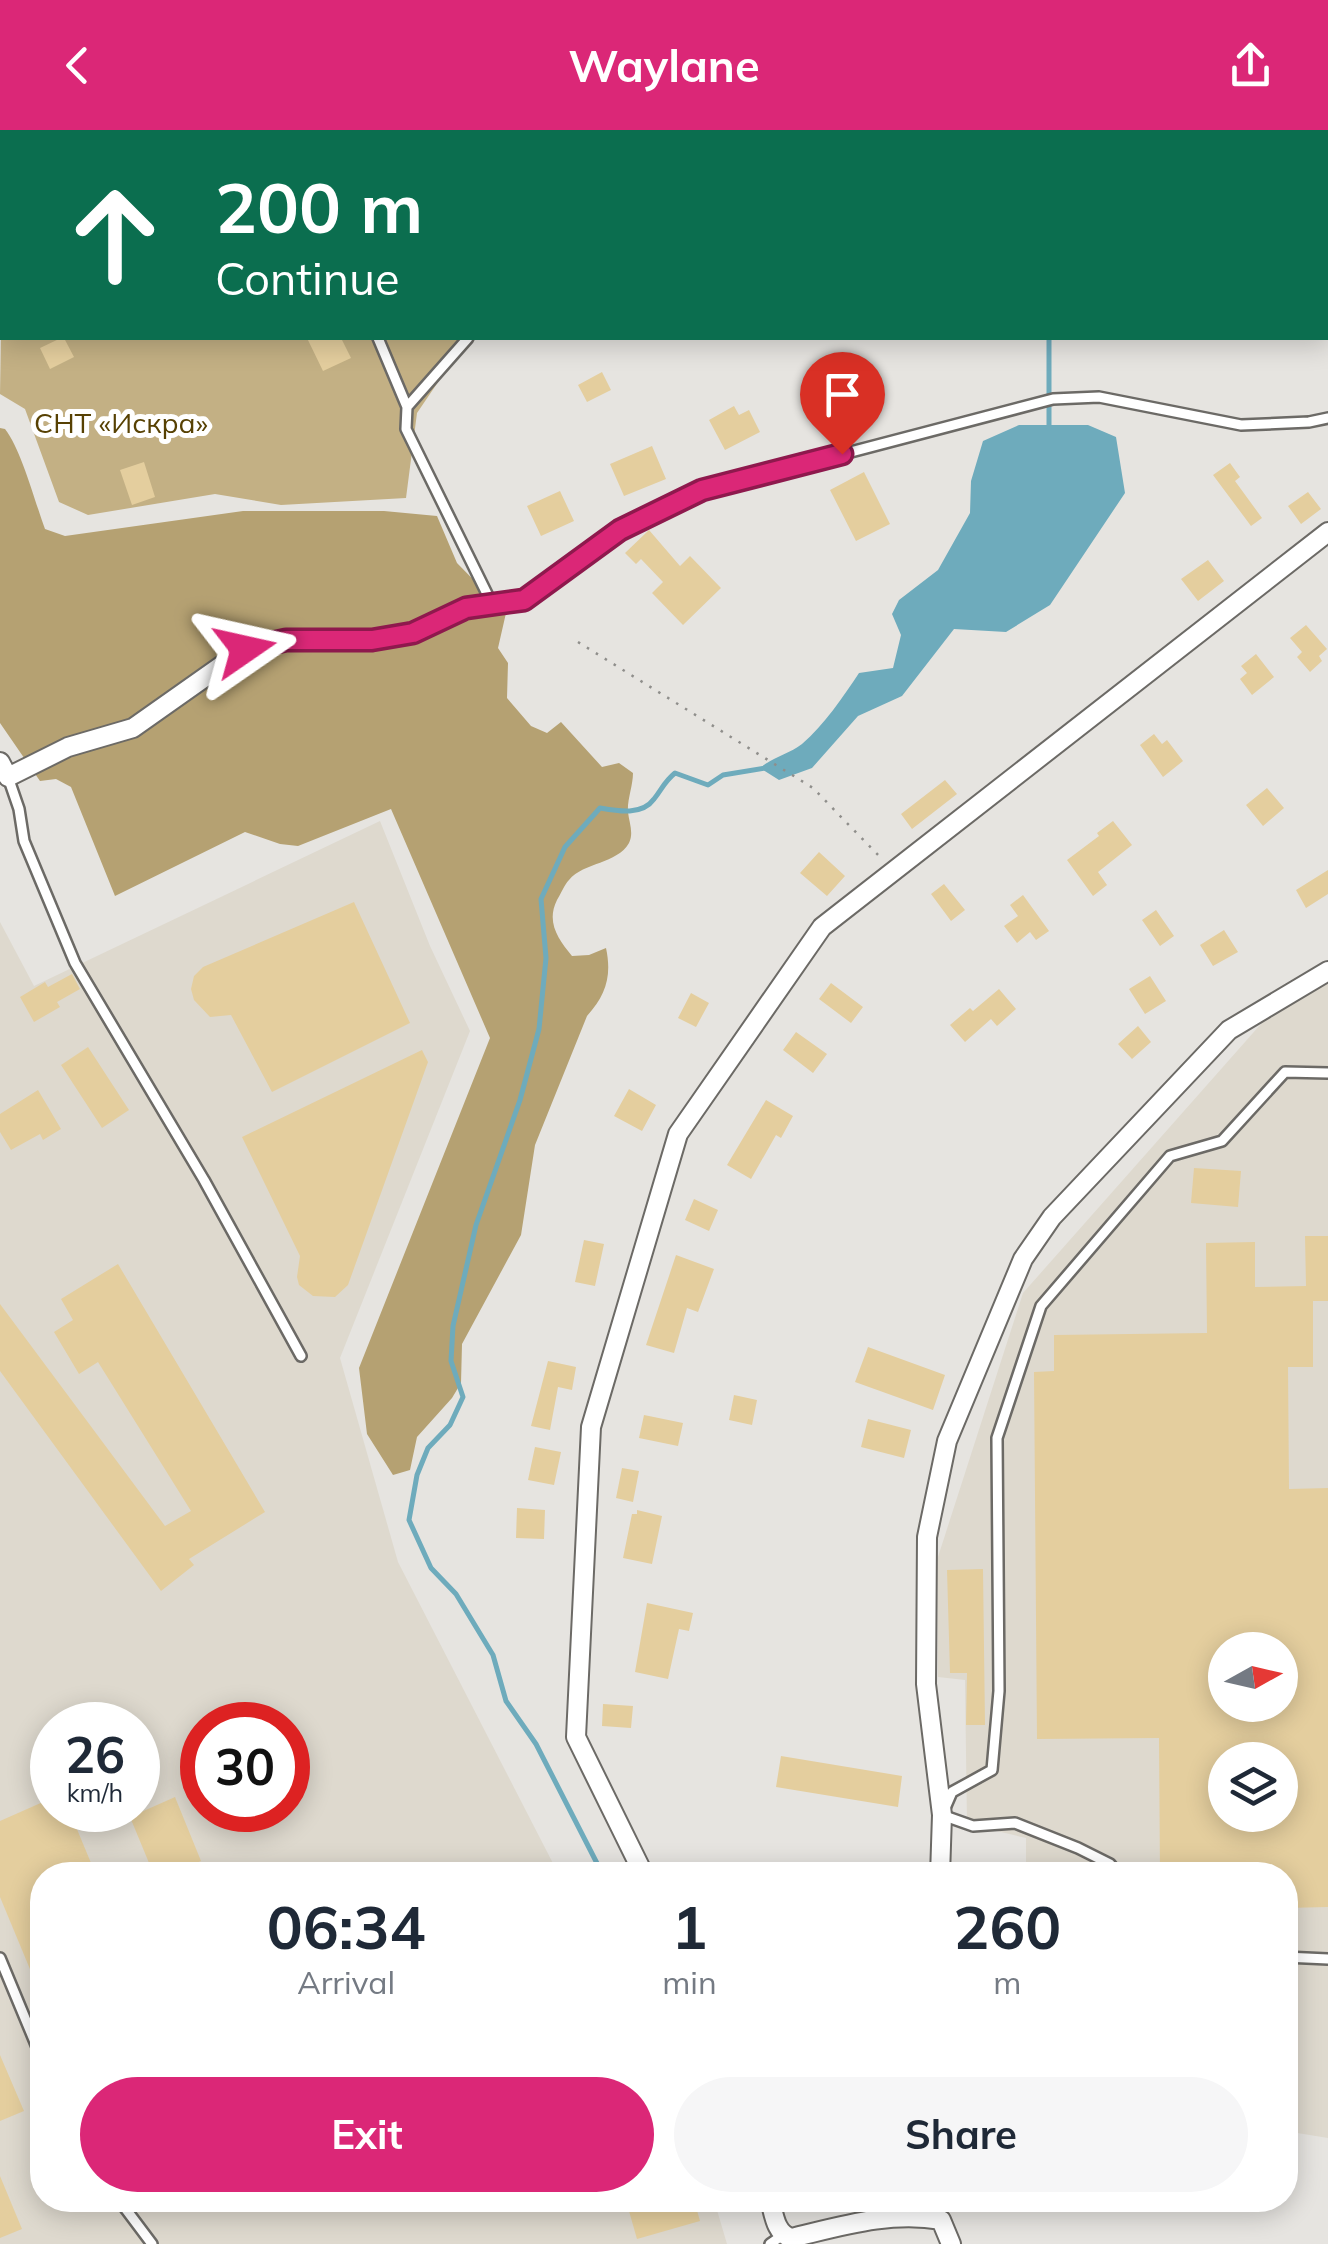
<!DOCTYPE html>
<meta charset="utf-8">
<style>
body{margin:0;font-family:Mulish,sans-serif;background:#f6f6f7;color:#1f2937;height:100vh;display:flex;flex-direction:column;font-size:38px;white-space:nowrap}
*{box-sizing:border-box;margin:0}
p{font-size:32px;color:#747a83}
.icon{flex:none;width:55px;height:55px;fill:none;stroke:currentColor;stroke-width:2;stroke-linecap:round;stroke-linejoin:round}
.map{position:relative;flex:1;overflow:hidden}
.sheet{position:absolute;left:30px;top:1732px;width:1268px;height:350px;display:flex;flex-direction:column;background:#fff;border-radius:40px;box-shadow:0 5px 25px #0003}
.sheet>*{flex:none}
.guide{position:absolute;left:0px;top:0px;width:1330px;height:210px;box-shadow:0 5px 25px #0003;background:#0b6e4f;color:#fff;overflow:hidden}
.needle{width:65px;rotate:82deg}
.tools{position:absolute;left:1208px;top:1502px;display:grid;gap:20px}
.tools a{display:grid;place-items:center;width:90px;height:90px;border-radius:50%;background:#fff;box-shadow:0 5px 25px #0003;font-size:50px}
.speed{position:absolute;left:30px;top:1572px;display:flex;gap:20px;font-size:50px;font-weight:700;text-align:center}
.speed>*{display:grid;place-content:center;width:130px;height:130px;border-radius:50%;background:#fff;box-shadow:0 5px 25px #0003;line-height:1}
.speed small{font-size:25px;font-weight:400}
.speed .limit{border:15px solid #d22;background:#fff;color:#111}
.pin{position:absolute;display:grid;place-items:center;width:85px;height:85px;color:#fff;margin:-102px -42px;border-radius:50% 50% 50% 0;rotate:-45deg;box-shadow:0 0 10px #0007}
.pin .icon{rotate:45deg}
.me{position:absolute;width:110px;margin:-55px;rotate:79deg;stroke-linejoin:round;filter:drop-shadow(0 0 8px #0008)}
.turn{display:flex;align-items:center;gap:35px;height:210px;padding:0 50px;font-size:45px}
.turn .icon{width:130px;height:130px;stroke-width:2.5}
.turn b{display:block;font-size:70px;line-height:85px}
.eta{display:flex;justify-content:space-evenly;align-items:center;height:170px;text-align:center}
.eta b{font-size:60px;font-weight:700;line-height:70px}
.cta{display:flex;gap:20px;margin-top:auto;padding:20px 50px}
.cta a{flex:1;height:115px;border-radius:60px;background:#db2777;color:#fff;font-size:40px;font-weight:700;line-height:115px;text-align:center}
.cta a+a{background:#f6f6f7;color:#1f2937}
header{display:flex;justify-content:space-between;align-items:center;height:130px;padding:0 50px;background:#db2777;color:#fff;font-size:45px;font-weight:700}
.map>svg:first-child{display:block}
.built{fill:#ded9ce;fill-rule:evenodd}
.green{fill:#c3b084}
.forest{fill:#b5a172}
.water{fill:#6eabbc}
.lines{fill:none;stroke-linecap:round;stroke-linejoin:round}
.stream{stroke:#6eabbc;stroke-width:5}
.river{stroke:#6eabbc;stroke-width:30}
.building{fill:#e4ce9e;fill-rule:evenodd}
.service-casing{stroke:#6c6a66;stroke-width:14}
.minor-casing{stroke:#6c6a66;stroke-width:22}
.path{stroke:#8f8e8b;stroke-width:2.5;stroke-dasharray:2.5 8;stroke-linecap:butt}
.service{stroke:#fff;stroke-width:9}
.minor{stroke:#fff;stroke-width:18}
.route-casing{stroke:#8e194d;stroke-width:25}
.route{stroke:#db2777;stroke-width:18}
.labels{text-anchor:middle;stroke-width:10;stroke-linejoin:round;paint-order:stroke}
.park-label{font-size:28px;fill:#574103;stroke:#fff}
</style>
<header><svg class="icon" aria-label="back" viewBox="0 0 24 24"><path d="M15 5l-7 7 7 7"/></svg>Waylane<svg class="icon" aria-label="share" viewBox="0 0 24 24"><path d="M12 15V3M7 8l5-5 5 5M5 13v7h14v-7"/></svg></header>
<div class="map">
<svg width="1328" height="2114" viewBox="0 0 1328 2114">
<rect width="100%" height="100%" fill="#e6e4e0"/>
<path class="built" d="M 380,691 L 430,816 L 470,901 L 340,1228 L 398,1432 L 559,1745 L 42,1745 L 42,2070 L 714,2070 L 727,2114 L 0,2114 L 0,792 L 34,856 ZM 52,1595 L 138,1595 L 138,1680 L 52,1680 ZM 202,1595 L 288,1595 L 288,1680 L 202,1680 Z
M 1328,845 L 1328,2008 L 1285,2001 L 1285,1745 L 1026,1745 L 1026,1708 L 967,1694 L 965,1550 L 938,1547 L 937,1430 L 1023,1163 L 1268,886 ZM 1225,1520 L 1280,1520 L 1280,1575 L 1225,1575 ZM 1225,1630 L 1280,1630 L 1280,1685 L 1225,1685 Z"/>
<path class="green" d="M 109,0 L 642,0 L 642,2 L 110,2 Z
M 2,143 L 2,208 L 468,208 L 417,283 L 406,368 L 281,375 L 215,364 L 88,385 L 59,372 L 25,279 L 0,264 Z"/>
<path class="forest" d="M 0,298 L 5,299 C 21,319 35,372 45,399 L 65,406 L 243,381 L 384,381 L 437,386 L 457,433 L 506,483 L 498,518 L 508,533 L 507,568 L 531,596 L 547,603 L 561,592 L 602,637 L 619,633 L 633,643 C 633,656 627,670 628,682 C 629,692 634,703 629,713 C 617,734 584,732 569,750 C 564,755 561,764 557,770 C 546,792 558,809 572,826 L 589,825 L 606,818 C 612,846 606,865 587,886 L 535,1015 L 521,1105 L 462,1214 L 461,1253 L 452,1268 L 417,1307 L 410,1340 L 393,1345 L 367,1304 L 359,1238 L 490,908 L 391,679 L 298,716 L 280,714 L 245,702 L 115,766 L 71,657 L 56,649 L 40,651 L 0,593 Z"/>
<path class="water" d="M 1019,295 L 1088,295 L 1116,307 L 1125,363 L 1050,475 L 1006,502 L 954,499 L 902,566 L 858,586 L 812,638 L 779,650 L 760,638 C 773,627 789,624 802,614 C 824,595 843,567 859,543 L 893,538 L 901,505 L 892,484 L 899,470 L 938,440 L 970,383 L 971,351 L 983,311 Z"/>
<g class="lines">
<path class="stream" d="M 1049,208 L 1049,298
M 603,1745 L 536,1614 L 506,1571 L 493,1525 L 456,1464 L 431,1438 L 409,1390 L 417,1345 L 428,1318 L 450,1295 L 463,1267 L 451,1231 L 453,1196 L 476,1095 L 520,970 L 539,899 L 546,828 L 541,769 L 565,717 L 600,678 C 617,681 642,686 654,669 C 662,659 664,652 675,643 L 708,655 L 723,645 L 765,638"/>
<path class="river" d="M 719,2 L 719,0"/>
</g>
<path class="building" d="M 61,208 L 64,208 L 74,227 L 50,239 L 40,218 Z
M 307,208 L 341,208 L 351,228 L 323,241 Z
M 602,242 L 611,260 L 587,272 L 578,255 Z
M 734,276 L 739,285 L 749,280 L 760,302 L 725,320 L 709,290 Z
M 652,316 L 666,349 L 624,366 L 610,334 Z
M 144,332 L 155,367 L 132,375 L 120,340 Z
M 1230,333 L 1240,347 L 1235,351 L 1262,388 L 1251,396 L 1213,345 Z
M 864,342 L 890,394 L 856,411 L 830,360 Z
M 560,361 L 574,391 L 541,406 L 527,376 Z
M 1308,362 L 1321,379 L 1301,394 L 1288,376 Z
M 649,400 L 680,436 L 690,426 L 721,458 L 683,495 L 652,463 L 663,452 L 641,429 L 636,434 L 625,423 Z
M 1208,430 L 1224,451 L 1198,471 L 1181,449 Z
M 1306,495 L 1327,519 L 1319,526 L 1322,531 L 1310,542 L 1297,527 L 1302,522 L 1290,508 Z
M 1256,524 L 1274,547 L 1252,565 L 1240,549 L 1247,543 L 1241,536 Z
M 1154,604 L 1162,614 L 1167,610 L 1183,631 L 1163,647 L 1140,615 Z
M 945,650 L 957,664 L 912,699 L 901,684 Z
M 1267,658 L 1284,678 L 1263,696 L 1246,675 Z
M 1113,691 L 1132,715 L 1098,742 L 1107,755 L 1093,766 L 1067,730 L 1099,706 L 1097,703 Z
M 819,722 L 845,746 L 827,766 L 800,743 Z
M 1328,740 L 1328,764 L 1306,778 L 1296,760 Z
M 944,754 L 965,780 L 951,791 L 931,764 Z
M 1023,765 L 1049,801 L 1036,810 L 1030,802 L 1017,813 L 1004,796 L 1018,786 L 1010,775 Z
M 354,772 L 410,893 L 272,962 L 231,885 L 210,887 L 194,870 L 191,859 L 194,846 L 203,837 Z
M 1156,780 L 1174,806 L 1160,816 L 1142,790 Z
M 1224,800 L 1238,822 L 1213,836 L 1200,815 Z
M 72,844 L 80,859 L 57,872 L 60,877 L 34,892 L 20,867 L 45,852 L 48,857 Z
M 1150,846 L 1166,871 L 1145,884 L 1129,859 Z
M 831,853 L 863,877 L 851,893 L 819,869 Z
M 999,859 L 1016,879 L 997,896 L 991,889 L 965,912 L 950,895 L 970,878 L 973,881 Z
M 691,863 L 709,873 L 696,897 L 678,888 Z
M 1138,896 L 1151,912 L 1132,929 L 1118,914 Z
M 796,902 L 827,924 L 813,943 L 783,920 Z
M 88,917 L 129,980 L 102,998 L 61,935 Z
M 422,920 L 428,932 L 348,1155 L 335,1167 L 313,1166 L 299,1155 L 297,1147 L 300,1126 L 242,1007 Z
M 629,959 L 656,975 L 642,1001 L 614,986 Z
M 38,960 L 61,999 L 43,1010 L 40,1004 L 11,1020 L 0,1002 L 0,984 Z
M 766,970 L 793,986 L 781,1008 L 776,1005 L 751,1049 L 727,1035 Z
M 1194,1038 L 1241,1041 L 1238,1077 L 1191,1073 Z
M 694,1069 L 718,1080 L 709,1101 L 685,1090 Z
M 1305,1106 L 1328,1106 L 1328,1171 L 1313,1171 L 1313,1237 L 1288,1237 L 1289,1359 L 1328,1358 L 1328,1777 L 1285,1778 L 1285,1745 L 1160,1745 L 1159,1608 L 1037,1609 L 1034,1242 L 1054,1241 L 1054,1205 L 1207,1203 L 1206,1113 L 1255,1112 L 1255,1157 L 1306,1156 ZM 1225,1520 L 1280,1520 L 1280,1575 L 1225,1575 ZM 1225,1630 L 1280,1630 L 1280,1685 L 1225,1685 Z
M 584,1110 L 604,1114 L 595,1156 L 575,1152 Z
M 676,1125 L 714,1139 L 698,1182 L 687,1178 L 674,1223 L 646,1215 Z
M 118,1134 L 265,1382 L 189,1429 L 194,1435 L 161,1461 L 0,1241 L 0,1174 L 165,1396 L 191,1381 L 98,1232 L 79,1244 L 54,1202 L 73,1190 L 61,1169 Z
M 868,1217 L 945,1245 L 933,1280 L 855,1252 Z
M 548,1231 L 576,1237 L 572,1260 L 558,1257 L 550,1300 L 531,1296 Z
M 734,1265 L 757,1270 L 752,1295 L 729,1290 Z
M 644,1285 L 683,1293 L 678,1316 L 639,1308 Z
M 868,1289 L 911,1300 L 904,1328 L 861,1317 Z
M 535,1317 L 561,1322 L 554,1355 L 528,1350 Z
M 622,1338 L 639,1341 L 633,1372 L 616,1368 Z
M 517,1378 L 545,1380 L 544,1409 L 516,1408 Z
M 637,1380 L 662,1386 L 652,1434 L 623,1428 L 632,1384 L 637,1384 Z
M 983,1439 L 985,1595 L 966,1595 L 967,1543 L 950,1543 L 947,1440 Z
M 647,1473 L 693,1483 L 689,1501 L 679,1499 L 668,1549 L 635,1542 Z
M 603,1574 L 633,1576 L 631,1598 L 602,1596 Z
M 781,1626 L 902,1646 L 898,1677 L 776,1657 Z
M 175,1667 L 201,1731 L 168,1745 L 154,1745 L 130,1687 Z
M 52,1668 L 52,1680 L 69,1680 L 96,1745 L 42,1745 L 42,1868 L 0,1767 L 0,1691 Z
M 0,1925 L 24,1981 L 0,1991 Z
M 0,2046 L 22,2099 L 0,2108 Z
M 640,2070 L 694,2070 L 700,2091 L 637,2109 L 627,2074 Z"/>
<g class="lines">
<defs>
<path id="service" d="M 99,0 L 99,2
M 400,2 L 408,0
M 0,29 L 2,29
M 378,208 L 407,277 L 406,299 L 492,474
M 407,277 L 468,208
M 702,361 L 1053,269 L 1099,267 L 1241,295 L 1309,292 L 1328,288
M 8,647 L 19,679 L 24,711 L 75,833 L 204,1050 L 301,1226
M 1119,1745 L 1110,1734 L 1078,1718 L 1015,1693 L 973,1696 L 942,1685 L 952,1662 L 992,1640 L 999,1561 L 997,1308 L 1041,1176 L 1170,1026 L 1222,1011 L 1285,942 L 1328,943
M 1285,1827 L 1328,1829
M 0,1828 L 42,1929
M 119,2070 L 152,2114
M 770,2114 L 783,2105"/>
<path id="minor" d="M 0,632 L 8,647 L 68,617 L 133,598 L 245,519 L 286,510 L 371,510 L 413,503 L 467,477 L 525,470 L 619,400 L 702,361
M 644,1745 L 576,1607 L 591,1297 L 678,1004 L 822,797 L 1328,402
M 940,1745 L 942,1685 L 926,1554 L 927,1407 L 947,1311 L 1023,1129 L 1052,1087 L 1229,900 L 1328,841
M 770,2070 C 774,2084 775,2103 791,2108 C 842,2096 890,2081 941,2090 L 951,2114"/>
</defs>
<use href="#service" class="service-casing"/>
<use href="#minor" class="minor-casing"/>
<path class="path" d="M 578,512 L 813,658 L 880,727"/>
<use href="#service" class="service"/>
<use href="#minor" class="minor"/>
</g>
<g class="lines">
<defs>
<path id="route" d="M 245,519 L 286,510 L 372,510 L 413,503 L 466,478 L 524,470 L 620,400 L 702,360 L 842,324"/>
</defs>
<use href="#route" class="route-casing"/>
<use href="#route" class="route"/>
</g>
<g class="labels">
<g class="park-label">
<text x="121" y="303">СНТ «Искра»</text>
</g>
</g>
</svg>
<div class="tools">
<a><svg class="needle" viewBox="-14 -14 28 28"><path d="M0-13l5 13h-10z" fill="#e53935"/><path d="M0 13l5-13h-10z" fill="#747a83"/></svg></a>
<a><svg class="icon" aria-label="layers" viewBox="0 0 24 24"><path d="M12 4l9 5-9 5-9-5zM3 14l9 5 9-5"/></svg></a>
</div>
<div class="speed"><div>26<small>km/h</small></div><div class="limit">30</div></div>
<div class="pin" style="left:842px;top:324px;background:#d93025"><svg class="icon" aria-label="arrive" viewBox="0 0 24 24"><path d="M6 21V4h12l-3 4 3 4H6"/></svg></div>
<svg class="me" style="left:245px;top:519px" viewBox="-20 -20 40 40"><path d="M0-17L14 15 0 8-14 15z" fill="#db2777" stroke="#fff" stroke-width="4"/></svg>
<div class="guide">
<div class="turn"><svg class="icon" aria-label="ahead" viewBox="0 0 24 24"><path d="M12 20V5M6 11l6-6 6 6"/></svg><div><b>200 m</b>Continue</div></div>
</div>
<section class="sheet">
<div class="eta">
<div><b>06:34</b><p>Arrival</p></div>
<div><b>1</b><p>min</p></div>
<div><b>260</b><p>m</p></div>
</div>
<div class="cta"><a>Exit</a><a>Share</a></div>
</section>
</div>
